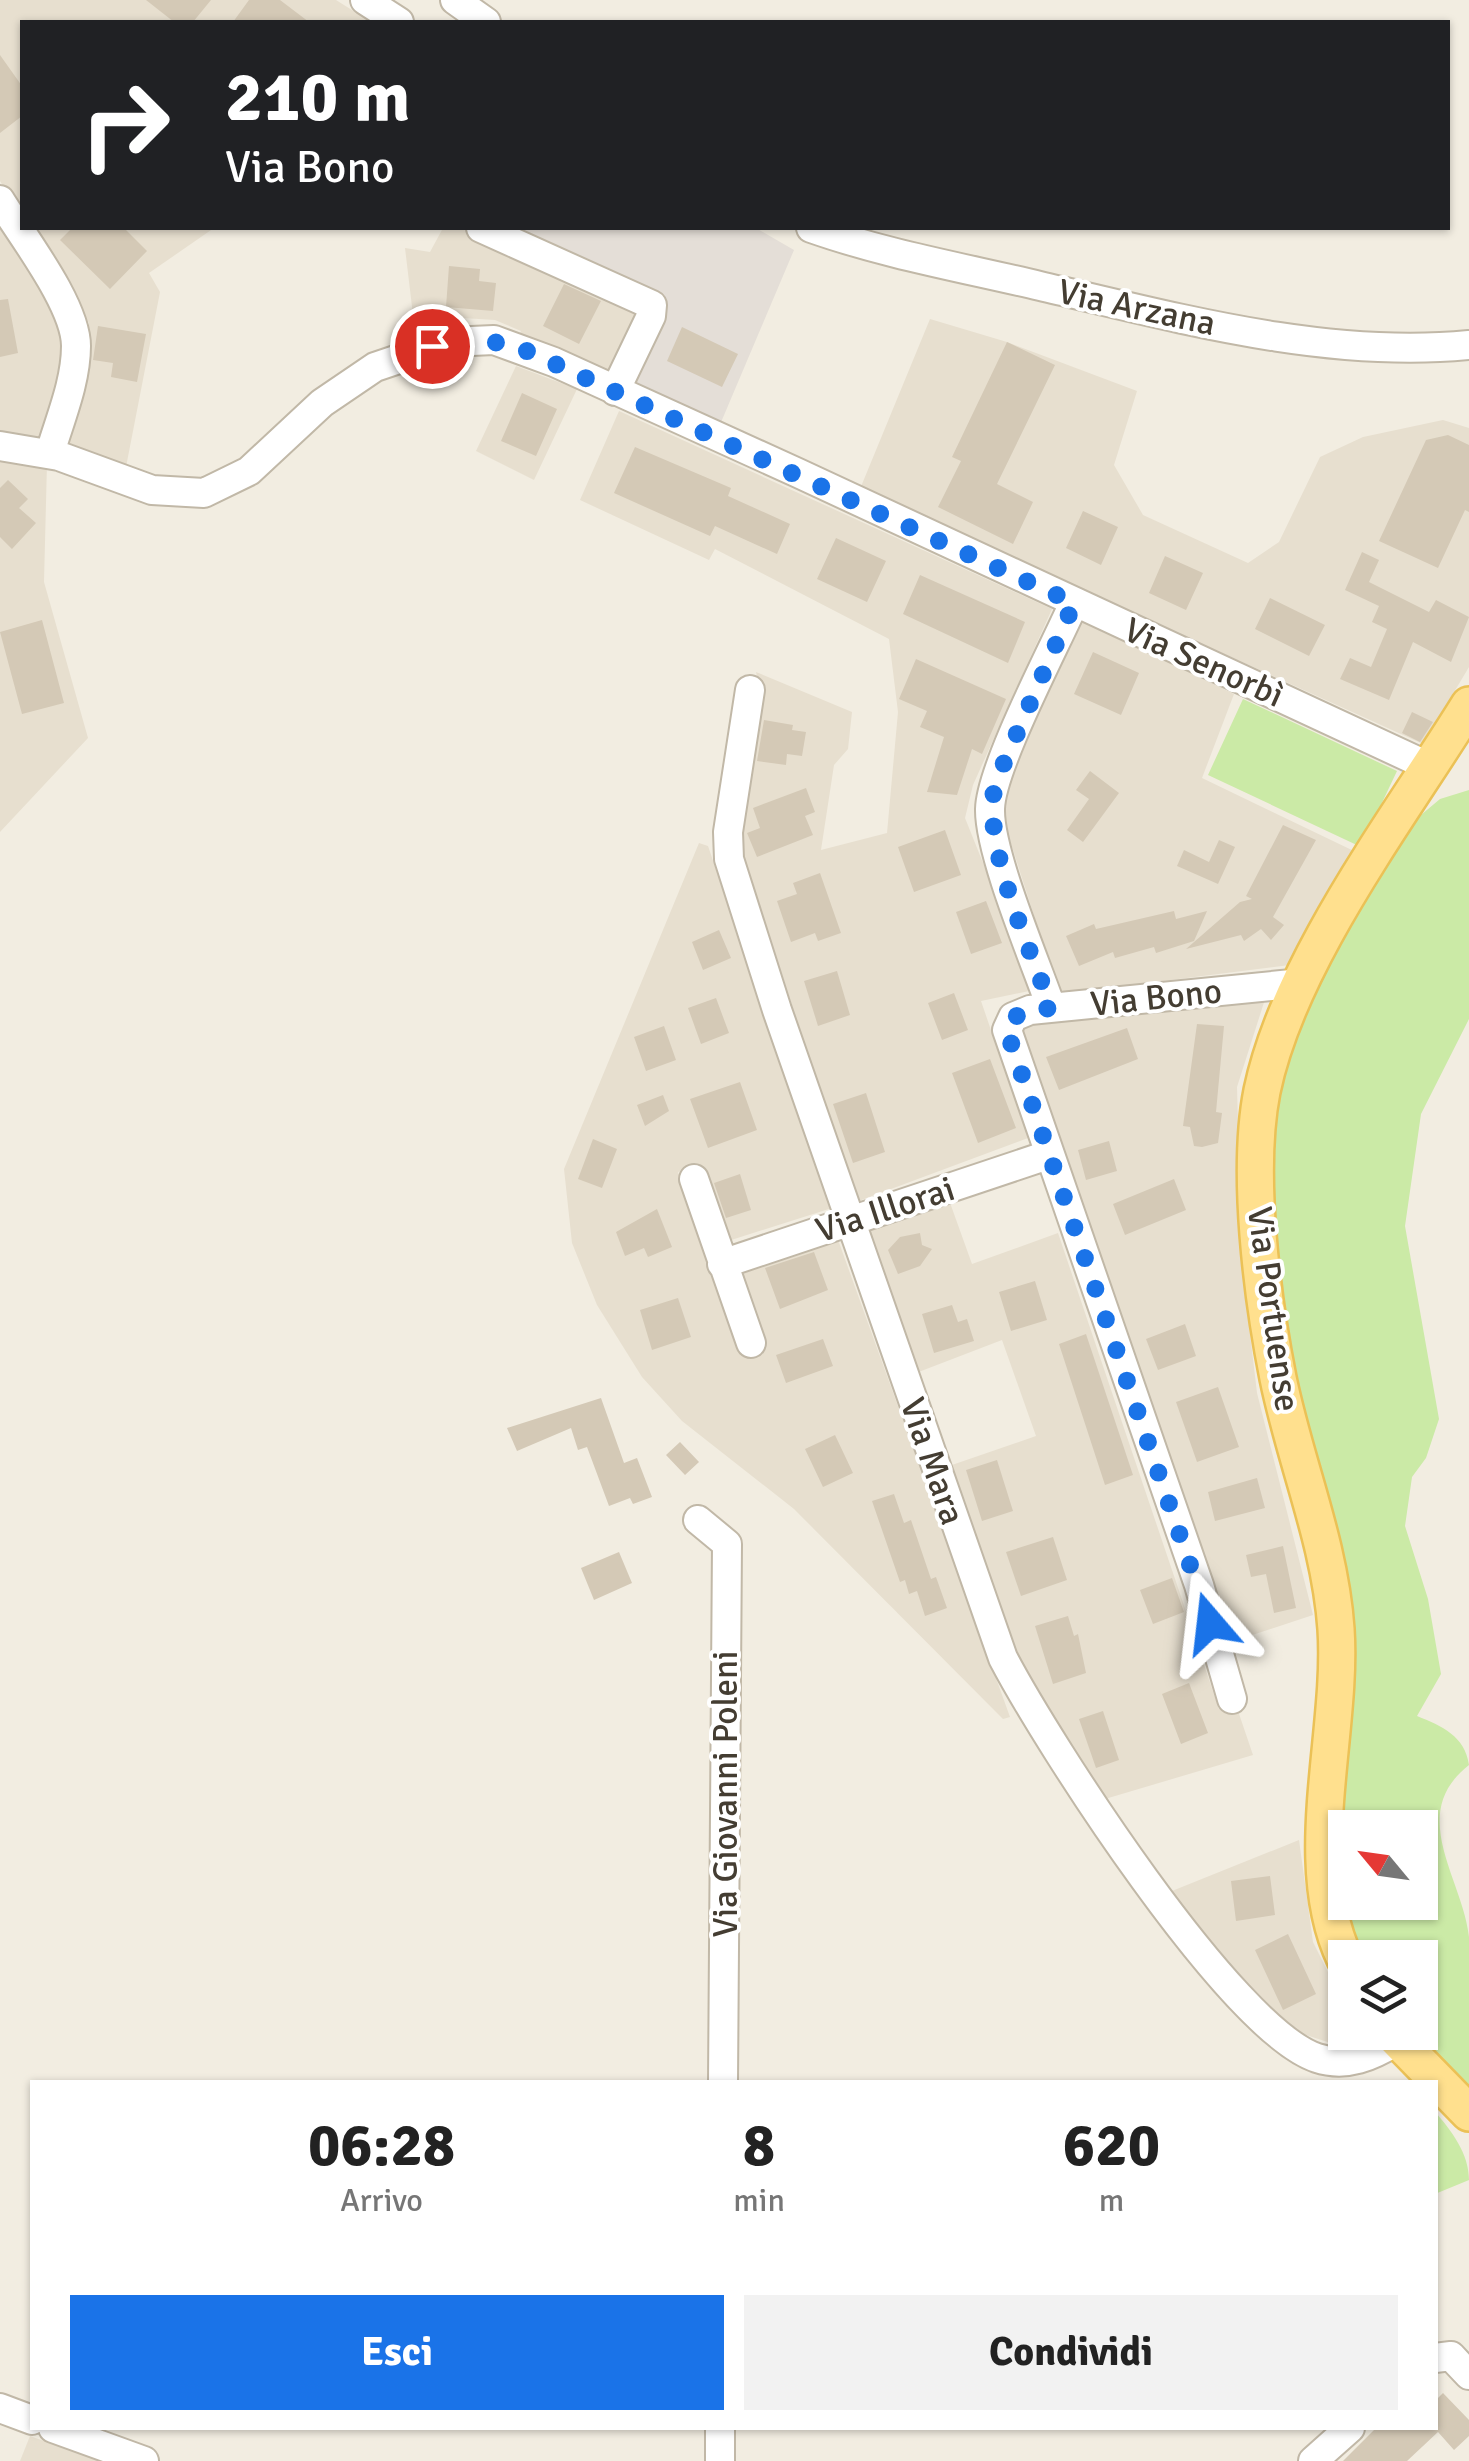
<!DOCTYPE html>
<html lang="it">
<meta charset="utf-8">
<style>
body{margin:0;font-family:Signika,sans-serif;background:#f2f2f2;color:#222;height:100vh;display:flex;flex-direction:column;font-size:38px;white-space:nowrap}
*{box-sizing:border-box;margin:0}
p{font-size:32px;color:#767676}
.icon{flex:none;width:55px;height:55px;fill:none;stroke:currentColor;stroke-width:2;stroke-linecap:round;stroke-linejoin:round}
.map{position:relative;flex:1;overflow:hidden}
.side{position:absolute;left:30px;top:2080px;width:1408px;height:350px;display:flex;flex-direction:column;background:#fff;border-radius:0px;box-shadow:0 2px 8px #0004}
.side>*{flex:none}
.top-card{position:absolute;left:20px;top:20px;width:1430px;height:210px;border-radius:0px;box-shadow:0 2px 8px #0004;background:#202124;color:#fff;overflow:hidden}
.needle{width:65px;rotate:299deg}
.buttons{position:absolute;left:1328px;top:1810px;display:grid;gap:20px}
.buttons a{display:grid;place-items:center;width:110px;height:110px;border-radius:0px;background:#fff;box-shadow:0 2px 8px #0004;font-size:50px}
.pin{position:absolute;display:grid;place-items:center;width:85px;height:85px;color:#fff;margin:-42px;border:5px solid #fff;border-radius:50%;box-shadow:0 2px 10px #0007}
.me{position:absolute;width:110px;margin:-55px;rotate:343deg;stroke-linejoin:round;filter:drop-shadow(0 0 8px #0008)}
.turn{display:flex;align-items:center;gap:35px;height:210px;padding:0 40px;font-size:45px}
.turn .icon{width:130px;height:130px;stroke-width:2.5}
.turn b{display:block;font-size:70px;line-height:85px}
.eta{display:flex;justify-content:space-evenly;align-items:center;height:170px;text-align:center}
.eta b{font-size:60px;font-weight:700;line-height:70px}
.primary-button{display:flex;gap:20px;margin-top:auto;padding:20px 40px}
.primary-button a{flex:1;height:115px;border-radius:0px;background:#1a73e8;color:#fff;font-size:40px;font-weight:700;line-height:115px;text-align:center}
.primary-button a+a{background:#f2f2f2;color:#222}
.map>svg:first-child{display:block}
.residential{fill:#e7dfcf}
.industrial{fill:#e4ded7}
.green{fill:#cbeaa6;fill-rule:evenodd}
.building{fill:#d4c9b6}
.lines{fill:none;stroke-linecap:round;stroke-linejoin:round}
.minor-casing{stroke:#c1b8a7;stroke-width:32}
.major-casing{stroke:#ebc156;stroke-width:40}
.minor{stroke:#fff;stroke-width:28}
.major{stroke:#ffe08e;stroke-width:35}
.route{stroke:#1a73e8;stroke-width:18;stroke-dasharray:0 32.4}
.labels{text-anchor:middle;stroke-width:8;stroke-linejoin:round;paint-order:stroke}
.street-label{font-size:35px;fill:#443d32;stroke:#fff}
</style>
<div class="map">
<svg width="1469" height="2461" viewBox="0 0 1469 2461">
<rect width="100%" height="100%" fill="#f2ede1"/>
<path class="residential" d="M 0,0 L 336,0 L 371,22 L 22,22 L 22,217 L 0,181 Z
M 0,222 L 61,312 L 68,342 L 42,440 L 0,436 Z
M 29,228 L 214,228 L 149,273 L 160,292 L 126,467 L 62,445 L 89,323 Z
M 443,228 L 460,228 L 642,314 L 609,380 L 518,338 L 521,331 L 495,320 L 413,315 L 405,248 L 430,252 Z
M 930,319 L 1007,342 L 1137,391 L 1114,465 L 1143,515 L 1248,563 L 1279,542 L 1320,457 L 1363,437 L 1443,420 L 1469,428 L 1469,667 L 1423,744 L 860,489 Z
M 516,366 L 577,389 L 534,480 L 476,451 Z
M 619,411 L 1052,609 L 973,785 L 965,818 L 1034,990 L 981,1001 L 1028,1138 L 856,1202 L 739,843 L 760,689 L 756,672 L 852,712 L 848,749 L 834,765 L 821,850 L 887,833 L 898,712 L 889,639 L 715,549 L 709,560 L 580,500 Z
M 0,458 L 47,463 L 44,582 L 88,738 L 0,832 Z
M 1081,620 L 1234,694 L 1202,778 L 1358,853 L 1290,965 L 1059,994 L 998,803 Z
M 699,843 L 708,846 L 832,1208 L 725,1242 L 701,1166 L 678,1172 L 738,1347 L 737,1268 L 837,1237 L 1010,1717 L 1003,1719 L 794,1509 L 682,1421 L 642,1377 L 597,1305 L 572,1243 L 564,1169 Z
M 1267,993 L 1237,1087 L 1242,1266 L 1257,1393 L 1313,1615 L 1231,1642 L 1018,1025 Z
M 949,1200 L 972,1264 L 1058,1233 L 1219,1709 L 1236,1705 L 1253,1755 L 1105,1799 L 1032,1697 L 949,1466 L 1036,1436 L 1002,1340 L 916,1373 L 864,1227 Z
M 1299,1840 L 1313,1942 L 1345,2006 L 1345,2032 L 1368,2036 L 1343,2047 L 1303,2034 L 1267,2005 L 1208,1946 L 1167,1893 Z
M 30,2436 L 100,2461 L 20,2461 Z"/>
<path class="industrial" d="M 508,228 L 756,228 L 794,250 L 719,427 L 628,382 L 665,298 Z"/>
<path class="green" d="M 1243,699 L 1397,771 L 1361,847 L 1208,775 Z
M 1469,790 L 1469,1019 L 1421,1114 L 1405,1226 L 1439,1419 L 1426,1458 L 1412,1477 L 1405,1526 L 1428,1599 L 1441,1674 L 1417,1716 C 1442,1726 1465,1736 1469,1765 C 1406,1814 1463,1879 1469,1937 C 1469,1988 1469,2042 1469,2093 L 1409,2033 L 1420,2032 L 1420,1958 L 1362,1957 L 1339,1901 L 1343,1642 L 1337,1533 L 1313,1478 L 1279,1303 L 1263,1173 L 1281,1049 L 1323,969 L 1415,820 L 1440,799 ZM 1345,1828 L 1420,1828 L 1420,1902 L 1345,1902 Z
M 1435,2112 C 1452,2131 1469,2154 1469,2180 L 1435,2194 Z"/>
<path class="building" d="M 146,0 L 211,0 L 193,22 L 174,22 Z
M 249,0 L 280,0 L 309,22 L 233,22 Z
M 0,55 L 22,86 L 22,116 L 0,133 Z
M 72,228 L 124,228 L 147,251 L 110,289 L 60,240 Z
M 449,266 L 480,269 L 479,281 L 496,283 L 493,311 L 446,307 Z
M 564,284 L 601,301 L 579,344 L 543,326 Z
M 8,299 L 18,353 L 0,357 L 0,300 Z
M 98,326 L 146,334 L 137,382 L 111,377 L 113,363 L 93,360 Z
M 682,327 L 738,354 L 722,387 L 667,361 Z
M 1007,342 L 1055,365 L 997,484 L 1033,502 L 1013,544 L 938,507 L 961,461 L 952,457 Z
M 522,393 L 557,409 L 536,456 L 501,441 Z
M 1448,435 L 1469,445 L 1469,512 L 1465,510 L 1438,568 L 1379,541 L 1426,440 Z
M 635,447 L 731,488 L 728,496 L 790,524 L 777,554 L 715,526 L 710,536 L 614,493 Z
M 8,480 L 28,499 L 19,508 L 36,523 L 12,549 L 0,537 L 0,488 Z
M 1083,511 L 1118,527 L 1101,565 L 1066,548 Z
M 836,538 L 886,561 L 867,602 L 817,579 Z
M 1362,552 L 1379,560 L 1369,582 L 1429,612 L 1436,600 L 1469,617 L 1451,662 L 1413,642 L 1389,700 L 1340,679 L 1350,658 L 1371,667 L 1387,629 L 1372,622 L 1379,606 L 1345,590 Z
M 1165,556 L 1203,573 L 1186,610 L 1149,593 Z
M 920,575 L 1025,622 L 1008,663 L 903,614 Z
M 1270,598 L 1325,625 L 1309,656 L 1255,629 Z
M 42,620 L 64,703 L 22,714 L 0,632 Z
M 1093,652 L 1139,673 L 1121,715 L 1074,694 Z
M 916,659 L 1006,699 L 982,754 L 972,749 L 957,795 L 927,792 L 944,737 L 920,727 L 927,711 L 899,699 Z
M 1412,712 L 1433,722 L 1420,742 L 1402,733 Z
M 764,720 L 793,725 L 792,730 L 806,732 L 802,756 L 787,754 L 786,765 L 757,761 Z
M 1090,771 L 1119,793 L 1083,842 L 1067,830 L 1089,799 L 1076,790 Z
M 806,788 L 815,812 L 805,816 L 813,835 L 757,857 L 747,833 L 760,828 L 753,808 Z
M 1283,825 L 1316,840 L 1273,917 L 1284,925 L 1271,940 L 1261,929 L 1244,941 L 1241,935 L 1186,949 L 1240,902 L 1252,899 L 1246,896 Z
M 945,830 L 961,875 L 914,892 L 898,847 Z
M 1219,840 L 1235,847 L 1218,884 L 1177,866 L 1184,850 L 1209,862 Z
M 820,873 L 841,933 L 818,941 L 815,933 L 791,942 L 777,901 L 797,894 L 793,883 Z
M 986,901 L 1002,943 L 971,954 L 956,912 Z
M 1174,911 L 1176,919 L 1207,911 L 1194,941 L 1156,953 L 1154,947 L 1115,958 L 1113,952 L 1079,966 L 1066,936 L 1094,924 L 1096,929 Z
M 719,930 L 731,958 L 703,970 L 692,942 Z
M 837,971 L 850,1015 L 818,1026 L 804,981 Z
M 954,993 L 968,1030 L 942,1040 L 928,1003 Z
M 716,998 L 729,1033 L 701,1044 L 688,1008 Z
M 1197,1024 L 1224,1026 L 1216,1112 L 1222,1113 L 1218,1143 L 1202,1147 L 1194,1146 L 1190,1127 L 1183,1126 Z
M 664,1026 L 676,1060 L 646,1071 L 634,1037 Z
M 1127,1028 L 1138,1059 L 1059,1090 L 1046,1057 Z
M 990,1059 L 1016,1128 L 978,1143 L 952,1073 Z
M 740,1082 L 757,1130 L 708,1148 L 690,1099 Z
M 866,1093 L 885,1152 L 853,1163 L 833,1104 Z
M 663,1095 L 669,1111 L 645,1126 L 637,1105 Z
M 593,1139 L 617,1149 L 602,1188 L 578,1179 Z
M 1109,1141 L 1117,1171 L 1086,1180 L 1078,1150 Z
M 740,1174 L 751,1210 L 726,1218 L 714,1183 Z
M 1174,1179 L 1186,1210 L 1125,1235 L 1113,1204 Z
M 657,1209 L 672,1247 L 648,1257 L 644,1248 L 625,1256 L 616,1232 Z
M 920,1233 L 922,1245 L 932,1249 L 920,1266 L 898,1274 L 888,1250 L 900,1237 Z
M 814,1252 L 828,1290 L 780,1309 L 765,1268 Z
M 1035,1281 L 1047,1320 L 1011,1331 L 999,1292 Z
M 678,1298 L 691,1337 L 652,1350 L 640,1310 Z
M 952,1305 L 958,1322 L 967,1319 L 974,1341 L 934,1353 L 922,1314 Z
M 1185,1324 L 1196,1356 L 1158,1370 L 1146,1339 Z
M 1086,1334 L 1133,1475 L 1105,1485 L 1059,1344 Z
M 823,1339 L 833,1366 L 786,1383 L 776,1355 Z
M 1218,1387 L 1239,1447 L 1197,1462 L 1176,1402 Z
M 601,1398 L 624,1463 L 637,1458 L 652,1497 L 633,1504 L 630,1498 L 609,1506 L 587,1447 L 578,1450 L 571,1428 L 517,1451 L 507,1428 Z
M 835,1435 L 853,1473 L 823,1487 L 805,1449 Z
M 680,1442 L 699,1462 L 685,1475 L 666,1455 Z
M 997,1460 L 1013,1511 L 982,1521 L 966,1470 Z
M 1257,1478 L 1265,1508 L 1215,1521 L 1208,1492 Z
M 894,1494 L 904,1523 L 911,1520 L 931,1579 L 936,1577 L 947,1608 L 925,1616 L 917,1591 L 909,1594 L 905,1580 L 900,1582 L 872,1501 Z
M 1053,1537 L 1067,1580 L 1021,1596 L 1006,1552 Z
M 1283,1546 L 1296,1608 L 1274,1613 L 1266,1574 L 1251,1577 L 1246,1555 Z
M 619,1552 L 632,1583 L 594,1600 L 581,1568 Z
M 1172,1578 L 1184,1612 L 1153,1624 L 1140,1590 Z
M 1068,1616 L 1074,1636 L 1078,1634 L 1086,1673 L 1053,1684 L 1035,1626 Z
M 1189,1683 L 1208,1733 L 1181,1744 L 1162,1694 Z
M 1103,1711 L 1119,1760 L 1096,1768 L 1079,1719 Z
M 1270,1876 L 1275,1915 L 1236,1921 L 1231,1881 Z
M 1288,1934 L 1316,1994 L 1283,2010 L 1255,1950 Z
M 1443,2393 L 1469,2420 L 1469,2436 L 1454,2450 L 1438,2432 L 1407,2461 L 1343,2461 L 1376,2428 L 1435,2428 L 1435,2401 Z"/>
<g class="lines">
<defs>
<path id="minor" d="M 365,0 L 399,22
M 455,0 L 486,22
M 0,200 C 22,236 76,305 76,346 C 76,382 60,419 50,453
M 481,228 L 652,305 L 651,316 L 615,391
M 811,228 C 885,254 964,268 1040,286 C 1178,318 1326,359 1469,345
M 0,446 L 59,456 L 152,490 L 204,493 L 249,471 L 322,403 L 375,367 L 449,342 L 494,340 L 554,362 L 798,473 L 1430,767
M 750,690 L 728,832 L 729,859 L 777,1010 L 1003,1658 C 1048,1744 1231,2029 1317,2058 C 1347,2068 1372,2056 1397,2041
M 1051,1007 C 1035,961 989,853 990,809 C 991,767 1054,648 1074,603
M 694,1179 L 751,1343
M 722,1264 L 1048,1155
M 698,1520 L 727,1544 L 723,2082
M 1232,1699 L 1199,1585 L 1007,1030 L 1013,1017 L 1030,1010 L 1302,983
M 1435,2358 L 1451,2356 L 1469,2375
M 0,2408 L 32,2420
M 53,2428 L 144,2461
M 720,2461 L 720,2428
M 1313,2461 L 1350,2428"/>
<path id="major" d="M 1345,1959 C 1299,1863 1343,1732 1336,1629 C 1330,1542 1295,1462 1278,1378 C 1262,1297 1246,1172 1262,1091 C 1289,961 1399,818 1469,705
M 1390,2032 L 1469,2113"/>
</defs>
<use href="#minor" class="minor-casing"/>
<use href="#major" class="major-casing"/>
<use href="#minor" class="minor"/>
<use href="#major" class="major"/>
</g>
<g class="lines">
<path class="route" d="M 432,346 L 476,339 L 516,346 L 1074,603 L 997,779 C 977,836 1031,949 1051,1008 L 1023,1011 L 1008,1023 L 1008,1034 L 1210,1623"/>
</g>
<g class="labels">
<g class="street-label">
<text transform="translate(1137 307) rotate(12)" y="12">Via Arzana</text>
<text transform="translate(1204 662) rotate(24)" y="12">Via Senorbì</text>
<text transform="translate(1156 997) rotate(-6)" y="12">Via Bono</text>
<text transform="translate(885 1209) rotate(-18)" y="12">Via Illorai</text>
<text transform="translate(1274 1309) rotate(82)" y="12">Via Portuense</text>
<text transform="translate(933 1461) rotate(71)" y="12">Via Mara</text>
<text transform="translate(725 1794) rotate(-90)" y="12">Via Giovanni Poleni</text>
</g>
</g>
</svg>
<div class="buttons">
<a><svg class="needle" viewBox="-14 -14 28 28"><path d="M0-13l5 13h-10z" fill="#e53935"/><path d="M0 13l5-13h-10z" fill="#767676"/></svg></a>
<a><svg class="icon" aria-label="layers" viewBox="0 0 24 24"><path d="M12 4l9 5-9 5-9-5zM3 14l9 5 9-5"/></svg></a>
</div>
<div class="pin" style="left:432px;top:346px;background:#d93025"><svg class="icon" aria-label="arrive" viewBox="0 0 24 24"><path d="M6 21V4h12l-3 4 3 4H6"/></svg></div>
<svg class="me" style="left:1210px;top:1623px" viewBox="-20 -20 40 40"><path d="M0-17L14 15 0 8-14 15z" fill="#1a73e8" stroke="#fff" stroke-width="4"/></svg>
<div class="top-card">
<div class="turn"><svg class="icon" aria-label="right" viewBox="0 0 24 24"><path d="M7 20v-9h11M14 6l5 5-5 5"/></svg><div><b>210 m</b>Via Bono</div></div>
</div>
<section class="side">
<div class="eta">
<div><b>06:28</b><p>Arrivo</p></div>
<div><b>8</b><p>min</p></div>
<div><b>620</b><p>m</p></div>
</div>
<div class="primary-button"><a>Esci</a><a>Condividi</a></div>
</section>
</div>
